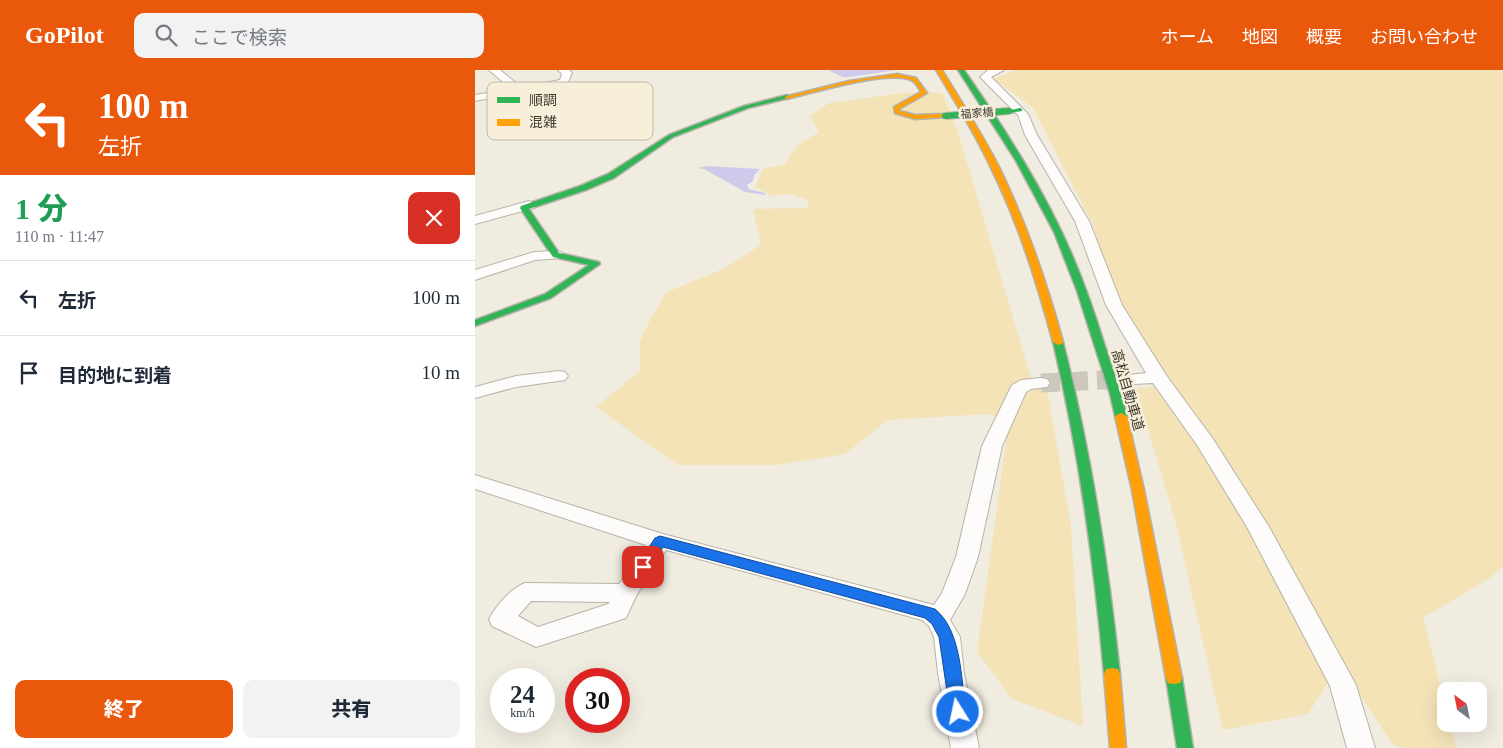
<!DOCTYPE html>
<html lang="ja">
<meta charset="utf-8">
<style>
body{margin:0;font-family:"Times New Roman","Noto Sans JP",serif;background:#f2f2f3;color:#1f2937;height:100vh;display:flex;flex-direction:column;font-size:19px;white-space:nowrap}
*{box-sizing:border-box;margin:0}
p{font-size:16px;color:#747a83}
.icon{flex:none;width:28px;height:28px;fill:none;stroke:currentColor;stroke-width:2;stroke-linecap:round;stroke-linejoin:round}
.map{position:relative;flex:1;overflow:hidden}
.side{display:flex;flex-direction:column;background:#fff;width:475px}
.side>*{flex:none}
.guide{background:#ea580c;color:#fff;overflow:hidden}
.needle{width:32px;rotate:328deg}
.fabs{position:absolute;left:962px;top:612px;display:grid;gap:10px}
.fabs a{display:grid;place-items:center;width:50px;height:50px;border-radius:10px;background:#fff;box-shadow:0 5px 20px #0002;font-size:25px}
.speed{position:absolute;left:15px;top:598px;display:flex;gap:10px;font-size:25px;font-weight:700;text-align:center}
.speed>*{display:grid;place-content:center;width:65px;height:65px;border-radius:50%;background:#fff;box-shadow:0 5px 20px #0002;line-height:1}
.speed small{font-size:12px;font-weight:400}
.speed .limit{border:8px solid #d22;background:#fff;color:#111}
.pin{position:absolute;display:grid;place-items:center;width:42px;height:42px;color:#fff;margin:-21px;border-radius:10px;box-shadow:0 2px 8px #0006}
.me{position:absolute;width:55px;margin:-28px;rotate:350deg;stroke-linejoin:round;filter:drop-shadow(0 0 4px #0008)}
.turn{display:flex;align-items:center;gap:18px;height:105px;padding:0 15px;font-size:22px}
.turn .icon{width:65px;height:65px;stroke-width:2.5}
.turn b{display:block;font-size:35px;line-height:42px}
.round{display:grid;place-items:center;flex:none;width:52px;height:52px;border-radius:10px;background:#f2f2f3}
.summary{display:flex;align-items:center;justify-content:space-between;height:85px;padding:0 15px}
h1{font-size:30px;font-weight:800;line-height:38px;color:#1e9e55}
.action{display:flex;gap:10px;margin-top:auto;padding:10px 15px}
.action a{flex:1;height:58px;border-radius:10px;background:#ea580c;color:#fff;font-size:20px;font-weight:800;line-height:58px;text-align:center}
.action a+a{background:#f2f2f3;color:#1f2937}
ul{padding:0;list-style:none}
li{display:flex;align-items:center;gap:15px;height:75px;padding:0 15px;border-top:1px solid #e0e1e3}
li div{flex:1}
li b{display:block;font-size:19px}
li em{font-style:normal}
header{display:flex;align-items:center;gap:30px;box-sizing:border-box;height:70px;padding:0 25px;background:#ea580c;color:#fff}
header strong{font-size:24px}
nav{display:flex;gap:28px;margin-inline-start:auto;font-size:18px}
.search{width:350px;height:45px;background:#f2f2f3;display:flex;align-items:center;gap:12px;box-sizing:border-box;padding:0 18px;border-radius:10px;color:#747a83;font-size:19px}
main{display:flex;flex:1;min-height:0}
.map>svg:first-child{display:block}
.green{fill:#f3e3b7}
.water{fill:#cdcaeb}
.lines{fill:none;stroke-linecap:round;stroke-linejoin:round}
.street-tunnel{stroke:#ccc8bd;stroke-width:19;stroke-dasharray:19 9;stroke-linecap:butt}
.street-casing{stroke:#b6b3aa;stroke-width:2}
.fast-casing{stroke:#b6b3aa;stroke-width:3}
.slow-casing{stroke:#b6b3aa;stroke-width:3}
.street{fill:#fdfcfa;fill-rule:evenodd}
.fast{fill:#30b455;fill-rule:evenodd}
.slow{fill:#ff9f0a;fill-rule:evenodd}
.fast-bridge-casing{stroke:#b6b3aa;stroke-width:8;stroke-linecap:butt}
.fast-bridge{stroke:#30b455;stroke-width:6}
.route{fill:#1a73e8;stroke:#114b97}
.labels{text-anchor:middle;stroke-width:5;stroke-linejoin:round;paint-order:stroke}
.far-street-label{font-size:11px;fill:#3d3a32;stroke:#f7efd9}
.street-label{font-size:14px;fill:#3d3a32;stroke:#f7efd9}
.key{fill:#f7efd9;stroke:#bfb9a7;stroke-width:1}
.key-label{font-size:14px;fill:#3d3a32}
</style>
<header>
<strong>GoPilot</strong>
<div class="search"><svg class="icon" aria-label="search" viewBox="0 0 24 24"><circle cx="10" cy="10" r="6"/><path d="M15 15l6 6"/></svg>ここで検索</div>
<nav><a>ホーム</a><a>地図</a><a>概要</a><a>お問い合わせ</a></nav>
</header>
<main>
<section class="side">
<div class="guide">
<div class="turn"><svg class="icon" aria-label="left" viewBox="0 0 24 24"><path d="M17 20v-9H6M10 6l-5 5 5 5"/></svg><div><b>100 m</b>左折</div></div>
</div>
<div class="summary"><div><h1>1 分</h1><p>110 m · 11:47</p></div><a class="round" style="background:#d93025;color:#fff"><svg class="icon" aria-label="close" viewBox="0 0 24 24"><path d="M6 6l12 12M18 6L6 18"/></svg></a></div>
<ul>
<li><svg class="icon" aria-label="left" viewBox="0 0 24 24"><path d="M17 20v-9H6M10 6l-5 5 5 5"/></svg><div><b>左折</b></div><em>100 m</em></li>
<li><svg class="icon" aria-label="arrive" viewBox="0 0 24 24"><path d="M6 21V4h12l-3 4 3 4H6"/></svg><div><b>目的地に到着</b></div><em>10 m</em></li>
</ul>
<div class="action"><a>終了</a><a>共有</a></div>
</section>
<div class="map">
<svg width="1028" height="678" viewBox="0 0 1028 678">
<rect width="100%" height="100%" fill="#f0ece0"/>
<path class="green" d="M 541,0 L 1028,0 L 1028,496 L 1015,508 L 948,548 L 971,638 L 971,654 L 975,654 L 982,678 L 928,678 L 917,674 L 865,594 L 833,644 L 748,660 L 700,450 L 661,319 L 695,314 L 646,236 L 616,151 L 558,38 L 519,9 Z
M 428,23 L 467,23 L 482,59 L 555,305 L 572,319 L 596,456 L 608,656 L 537,629 L 502,582 L 534,351 L 513,344 L 413,350 L 370,384 L 302,395 L 203,395 L 121,337 L 165,301 L 165,271 L 175,250 L 192,222 L 248,199 L 286,175 L 278,139 L 332,138 L 334,131 L 316,124 L 297,126 L 280,117 L 288,99 L 310,94 L 320,77 L 344,62 L 335,46 L 354,33 Z"/>
<path class="water" d="M 353,0 L 421,0 L 374,7 L 368,7 Z
M 233,96 L 285,99 L 279,105 L 278,111 L 272,115 L 274,119 L 290,123 L 291,125 L 270,122 L 229,99 L 222,98 Z"/>
<g class="lines">
<path class="street-tunnel" d="M 566,313 L 649,309"/>
<defs>
<path id="street" d="M 14,0 L 25,0 L 46,17 L 85,10 L 87,4 L 83,0 L 94,0 L 97,3 L 92,14 L 0,31 L 0,25 L 36,19 Z
M 513,0 L 529,0 L 516,7 L 553,44 L 562,65 L 614,151 L 647,235 L 691,305 L 738,369 L 794,457 L 881,615 L 900,678 L 872,678 L 855,616 L 772,457 L 722,375 L 678,313 L 659,314 L 653,313 L 650,309 L 653,305 L 671,303 L 631,235 L 600,151 L 550,65 L 543,45 L 505,7 Z
M 54,131 L 61,135 L 59,138 L 0,154 L 0,146 Z
M 81,181 L 86,182 L 88,185 L 86,188 L 60,190 L 0,210 L 0,200 L 59,182 Z
M 84,301 L 90,302 L 93,306 L 90,310 L 41,317 L 0,328 L 0,317 L 4,316 L 41,306 Z
M 566,308 L 572,309 L 575,313 L 572,317 L 556,319 L 551,322 L 527,376 L 503,487 L 490,524 L 475,550 L 485,567 L 489,603 L 504,678 L 476,678 L 463,603 L 459,567 L 454,556 L 447,550 L 191,480 L 161,526 L 151,548 L 61,577 L 17,556 L 14,549 C 21,536 36,518 50,513 L 144,514 L 171,475 L 0,419 L 0,405 L 188,464 L 459,535 L 467,523 L 481,487 L 507,376 L 537,315 L 546,310 ZM 56,531 L 135,532 L 133,534 L 63,557 L 43,546 Z"/>
<path id="fast" d="M 483,0 L 489,0 C 530,59 570,121 598,187 C 610,215 620,244 629,273 C 637,297 646,321 652,346 L 650,348 L 646,349 L 640,346 L 635,324 L 602,221 L 579,162 L 541,91 Z
M 312,25 L 314,26 L 314,28 L 273,38 L 198,67 L 139,108 L 111,120 L 54,139 L 84,183 L 124,192 L 125,194 L 76,228 L 0,256 L 0,250 L 70,224 L 114,195 L 78,187 L 45,138 L 46,136 L 105,116 L 133,104 L 194,65 L 269,36 Z
M 545,38 L 547,39 L 547,41 L 534,43 L 531,41 Z
M 583,269 L 588,272 C 616,381 633,492 645,604 L 643,609 L 637,610 L 631,609 L 629,604 C 619,492 604,382 578,272 Z
M 699,602 L 705,603 L 707,608 L 718,678 L 702,678 L 691,608 L 693,603 Z"/>
<path id="slow" d="M 461,0 L 467,0 C 487,33 508,65 525,99 C 552,155 572,213 588,272 L 587,274 L 583,275 L 578,272 C 562,213 544,155 517,100 C 501,65 481,33 461,0 Z
M 422,4 L 441,8 L 452,23 L 424,39 L 425,41 L 440,45 L 470,44 L 473,46 L 472,47 L 440,49 L 420,43 L 419,37 L 446,22 C 443,17 440,10 433,9 C 407,2 340,22 312,29 L 309,27 L 374,11 Z
M 646,343 L 652,346 L 669,420 L 707,608 L 705,613 L 699,614 L 693,613 L 691,608 L 657,420 L 640,346 Z
M 637,598 L 643,599 L 645,604 L 651,678 L 635,678 L 629,604 L 631,599 Z"/>
</defs>
<use href="#street" class="street-casing"/>
<use href="#fast" class="fast-casing"/>
<use href="#slow" class="slow-casing"/>
<use href="#street" class="street"/>
<use href="#fast" class="fast"/>
<use href="#slow" class="slow"/>
<defs>
<path id="fast-bridge" d="M 470,46 L 534,41"/>
</defs>
<use href="#fast-bridge" class="fast-bridge-casing"/>
<use href="#fast-bridge" class="fast-bridge"/>
</g>
<path class="route" d="M 185,466 L 460,539 C 487,561 486,610 491,642 L 489,647 L 483,649 L 477,647 L 475,642 L 464,567 L 457,554 L 450,548 L 188,477 L 173,501 L 163,501 L 161,497 L 163,494 L 180,468 Z"/>
<g class="labels">
<g class="far-street-label">
<text transform="translate(502 43) rotate(-4)" y="4">福家橋</text>
</g>
<g class="street-label">
<text transform="translate(653 320) rotate(74)" y="5">高松自動車道</text>
</g>
</g>
<rect x="12" y="12" width="166" height="58" rx="8" class="key"/>
<rect x="22" y="27" width="23" height="6" fill="#30b455"/>
<rect x="22" y="49" width="23" height="7" fill="#ff9f0a"/>
<g class="key-label">
<text x="54" y="35">順調</text>
<text x="54" y="57">混雑</text>
</g>
</svg>
<div class="fabs">
<a><svg class="needle" viewBox="-14 -14 28 28"><path d="M0-13l5 13h-10z" fill="#e53935"/><path d="M0 13l5-13h-10z" fill="#747a83"/></svg></a>
</div>
<div class="speed"><div>24<small>km/h</small></div><div class="limit">30</div></div>
<div class="pin" style="left:168px;top:497px;background:#d93025"><svg class="icon" aria-label="arrive" viewBox="0 0 24 24"><path d="M6 21V4h12l-3 4 3 4H6"/></svg></div>
<svg class="me" style="left:483px;top:642px" viewBox="-20 -20 40 40"><circle r="17" fill="#1a73e8" stroke="#fff" stroke-width="3"/><path d="M0-11L8 9 0 5-8 9z" fill="#fff"/></svg>
</div>
</main>
